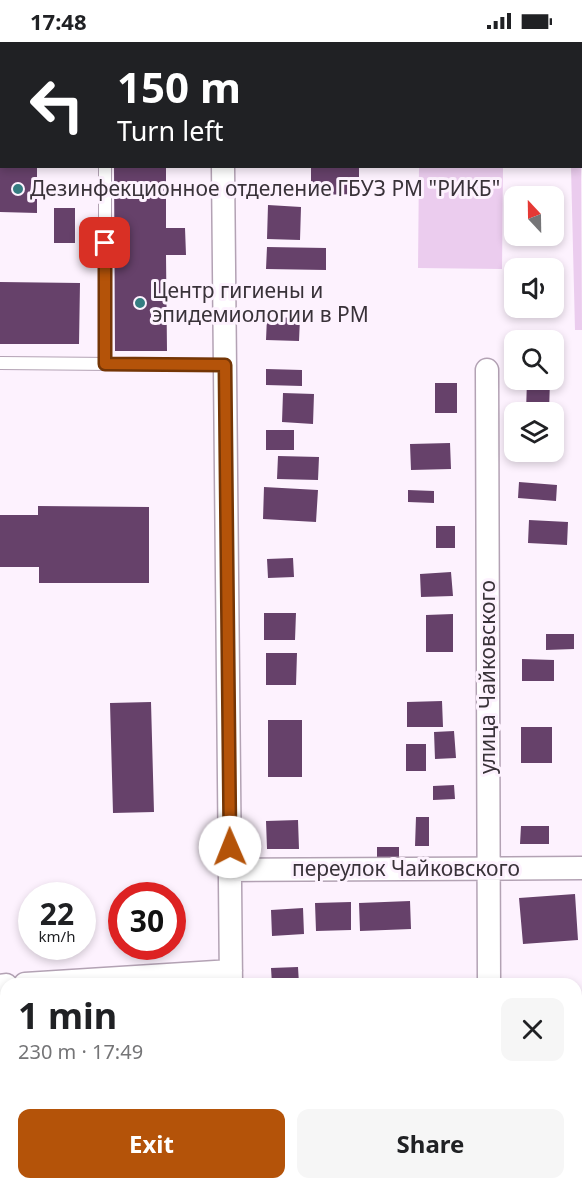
<!DOCTYPE html>
<meta charset="utf-8">
<style>
body{margin:0;font-family:"Noto Sans",sans-serif;background:#f6f6f6;color:#202124;height:100vh;display:flex;flex-direction:column;font-size:22px;white-space:nowrap}
*{box-sizing:border-box;margin:0}
p{font-size:20px;color:#757577}
.icon{flex:none;width:33px;height:33px;fill:none;stroke:currentColor;stroke-width:2;stroke-linecap:round;stroke-linejoin:round}
.map{position:relative;flex:1;overflow:hidden}
.details{position:absolute;left:0px;top:936px;width:582px;height:212px;display:flex;flex-direction:column;background:#fff;border-radius:18px 18px 0 0;box-shadow:0 3px 9px #0003}
.details>*{flex:none}
.banner{position:absolute;left:0px;top:0px;width:582px;height:126px;box-shadow:0 3px 9px #0003;background:#202124;color:#fff;overflow:hidden}
.needle{width:39px;rotate:338deg}
.fabs{position:absolute;left:504px;top:144px;display:grid;gap:12px}
.fabs a{display:grid;place-items:center;width:60px;height:60px;border-radius:12px;background:#fff;box-shadow:0 3px 9px #0003;font-size:30px}
.speed{position:absolute;left:18px;top:840px;display:flex;gap:12px;font-size:30px;font-weight:700;text-align:center}
.speed>*{display:grid;place-content:center;width:78px;height:78px;border-radius:50%;background:#fff;box-shadow:0 3px 9px #0003;line-height:1}
.speed small{font-size:15px;font-weight:400}
.speed .limit{border:9px solid #d22;background:#fff;color:#111}
.pin{position:absolute;display:grid;place-items:center;width:51px;height:51px;color:#fff;margin:-26px;border-radius:12px;box-shadow:0 3px 9px #0006}
.me{position:absolute;width:66px;margin:-33px;rotate:359deg;stroke-linejoin:round;filter:drop-shadow(0 0 4px #0008)}
.turn{display:flex;align-items:center;gap:21px;height:126px;padding:0 18px;font-size:27px}
.turn .icon{width:78px;height:78px;stroke-width:2.5}
.turn b{display:block;font-size:42px;line-height:51px}
.round{display:grid;place-items:center;flex:none;width:63px;height:63px;border-radius:12px;background:#f6f6f6}
.summary{display:flex;align-items:center;justify-content:space-between;height:102px;padding:0 18px}
h1{font-size:36px;font-weight:700;line-height:45px}
.button{display:flex;gap:12px;margin-top:auto;padding:12px 18px}
.button a{flex:1;height:69px;border-radius:12px;background:#b45309;color:#fff;font-size:24px;font-weight:700;line-height:69px;text-align:center}
.button a+a{background:#f6f6f6;color:#202124}
.status{display:flex;justify-content:space-between;align-items:center;height:42px;padding:0 30px;background:#fff;direction:ltr}
.status svg{height:16px;fill:currentColor}
.map>svg:first-child{display:block}
.green{fill:#ebccee}
.building{fill:#66416a}
.lines{fill:none;stroke-linecap:round;stroke-linejoin:round}
.lane-casing{stroke:#b3a2b4;stroke-width:14}
.street-casing{stroke:#b3a2b4;stroke-width:25}
.path{stroke:#9a919b;stroke-width:4;stroke-dasharray:3 4.5;stroke-linecap:butt}
.lane{stroke:#fff;stroke-width:12}
.street{stroke:#fff;stroke-width:22}
.route-casing{stroke:#753606;stroke-width:15}
.route{stroke:#b45309;stroke-width:10}
.poi-dot{fill:#357d81;stroke:#fdf2fe;stroke-width:2}
.labels{text-anchor:middle;stroke-width:6;stroke-linejoin:round;paint-order:stroke}
.poi-label{font-size:21px;fill:#393239;stroke:#fdf2fe;text-anchor:start}
.street-label{font-size:21px;fill:#393239;stroke:#fdf2fe}
</style>
<div class="status"><b>17:48</b><svg viewBox="0 0 49 12"><path d="M0 12V9h3v3zM5 12V6h3v6zM10 12V3h3v9zM15 12V0h3v12zM26 1h20v11H26zM47 4h2v5h-2z"/></svg></div>
<div class="map">
<svg width="582" height="1147" viewBox="0 0 582 1147">
<rect width="100%" height="100%" fill="#fdf2fe"/>
<path class="green" d="M 581,107 L 582,288 L 575,288 L 571,125 L 580,124 Z
M 419,125 L 503,125 L 502,227 L 418,226 Z
M 0,960 L 6,960 L 6,1142 L 106,1142 L 107,1147 L 0,1147 Z"/>
<path class="building" d="M 0,124 L 37,124 L 37,171 L 0,170 Z
M 114,124 L 166,124 L 166,186 L 185,186 L 186,213 L 166,213 L 167,309 L 115,309 Z
M 311,124 L 359,124 L 359,152 L 311,153 Z
M 268,163 L 301,165 L 300,198 L 267,197 Z
M 54,166 L 75,166 L 75,201 L 54,201 Z
M 267,205 L 326,206 L 326,228 L 266,227 Z
M 0,240 L 80,241 L 79,302 L 0,302 Z
M 267,275 L 300,276 L 299,299 L 266,298 Z
M 266,327 L 302,328 L 302,344 L 266,343 Z
M 527,338 L 550,338 L 549,370 L 526,370 Z
M 435,341 L 457,341 L 457,371 L 435,371 Z
M 283,351 L 314,352 L 313,382 L 282,380 Z
M 266,388 L 294,388 L 294,408 L 266,408 Z
M 450,401 L 451,427 L 411,428 L 410,402 Z
M 278,414 L 319,415 L 318,438 L 277,437 Z
M 519,440 L 557,443 L 556,459 L 518,456 Z
M 264,445 L 318,448 L 316,480 L 263,477 Z
M 408,448 L 434,449 L 434,461 L 408,460 Z
M 38,464 L 149,465 L 149,541 L 39,541 L 39,525 L 0,525 L 0,473 L 38,473 Z
M 529,478 L 568,480 L 567,503 L 528,501 Z
M 436,484 L 455,484 L 455,506 L 436,506 Z
M 293,516 L 294,535 L 268,536 L 267,517 Z
M 451,530 L 453,554 L 421,555 L 420,532 Z
M 264,571 L 296,571 L 295,598 L 264,598 Z
M 453,572 L 453,610 L 426,610 L 426,573 Z
M 546,592 L 574,592 L 574,607 L 546,608 Z
M 266,611 L 297,611 L 296,643 L 266,643 Z
M 522,617 L 554,618 L 554,639 L 522,639 Z
M 442,659 L 443,685 L 407,685 L 407,660 Z
M 151,660 L 154,770 L 113,771 L 110,661 Z
M 268,678 L 302,678 L 302,735 L 268,735 Z
M 521,685 L 552,685 L 552,721 L 521,721 Z
M 454,689 L 456,716 L 435,717 L 434,690 Z
M 406,702 L 426,702 L 426,729 L 406,729 Z
M 454,743 L 455,757 L 433,758 L 433,744 Z
M 416,775 L 429,775 L 429,804 L 415,804 Z
M 298,778 L 299,807 L 267,807 L 266,779 Z
M 521,784 L 549,784 L 549,802 L 520,802 Z
M 377,805 L 399,805 L 399,818 L 377,817 Z
M 575,852 L 578,898 L 523,902 L 519,856 Z
M 410,859 L 411,887 L 360,889 L 359,861 Z
M 351,860 L 351,888 L 316,889 L 315,861 Z
M 303,866 L 304,892 L 272,894 L 271,868 Z
M 298,925 L 299,942 L 272,942 L 271,926 Z"/>
<g class="lines">
<defs>
<path id="lane" d="M 0,94 L 2,94
M 105,124 L 105,322
M 0,321 L 225,323"/>
<path id="street" d="M 224,2 L 224,0
M 223,124 L 231,942
M 487,328 L 489,942
M 230,828 L 582,826
M 25,942 L 231,929
M 0,944 L 6,943
M 490,1142 L 490,1147
M 230,1147 L 230,1142"/>
</defs>
<use href="#lane" class="lane-casing"/>
<use href="#street" class="street-casing"/>
<path class="path" d="M 0,30 L 2,30"/>
<use href="#lane" class="lane"/>
<use href="#street" class="street"/>
</g>
<g class="lines">
<defs>
<path id="route" d="M 105,201 L 105,322 L 225,323 L 230,805"/>
</defs>
<use href="#route" class="route-casing"/>
<use href="#route" class="route"/>
</g>
<g class="poi-dot">
<circle cx="18" cy="147" r="6"/>
<circle cx="140" cy="261" r="6"/>
</g>
<g class="labels">
<g class="poi-label">
<text x="30" y="154">Дезинфекционное отделение ГБУЗ РМ "РИКБ"</text>
<text x="152" y="256">Центр гигиены и<tspan x="152" dy="24">эпидемиологии в РМ</tspan></text>
</g>
<g class="street-label">
<text transform="translate(488 635) rotate(-90)" y="7">улица Чайковского</text>
<text x="406" y="834">переулок Чайковского</text>
</g>
</g>
</svg>
<div class="fabs">
<a><svg class="needle" viewBox="-14 -14 28 28"><path d="M0-13l5 13h-10z" fill="#e53935"/><path d="M0 13l5-13h-10z" fill="#757577"/></svg></a>
<a><svg class="icon" aria-label="sound" viewBox="0 0 24 24"><path d="M4 9h4l5-4v14l-5-4H4zM17 9q2 3 0 6"/></svg></a>
<a><svg class="icon" aria-label="search" viewBox="0 0 24 24"><circle cx="10" cy="10" r="6"/><path d="M15 15l6 6"/></svg></a>
<a><svg class="icon" aria-label="layers" viewBox="0 0 24 24"><path d="M12 4l9 5-9 5-9-5zM3 14l9 5 9-5"/></svg></a>
</div>
<div class="speed"><div>22<small>km/h</small></div><div class="limit">30</div></div>
<div class="pin" style="left:105px;top:201px;background:#d93025"><svg class="icon" aria-label="arrive" viewBox="0 0 24 24"><path d="M6 21V4h12l-3 4 3 4H6"/></svg></div>
<svg class="me" style="left:230px;top:805px" viewBox="-20 -20 40 40"><circle r="19" fill="#fff"/><path d="M0-13L10 11 0 6-10 11z" fill="#b45309"/></svg>
<div class="banner">
<div class="turn"><svg class="icon" aria-label="left" viewBox="0 0 24 24"><path d="M17 20v-9H6M10 6l-5 5 5 5"/></svg><div><b>150 m</b>Turn left</div></div>
</div>
<section class="details">
<div class="summary"><div><h1>1 min</h1><p>230 m · 17:49</p></div><a class="round"><svg class="icon" aria-label="close" viewBox="0 0 24 24"><path d="M6 6l12 12M18 6L6 18"/></svg></a></div>
<div class="button"><a>Exit</a><a>Share</a></div>
</section>
</div>
